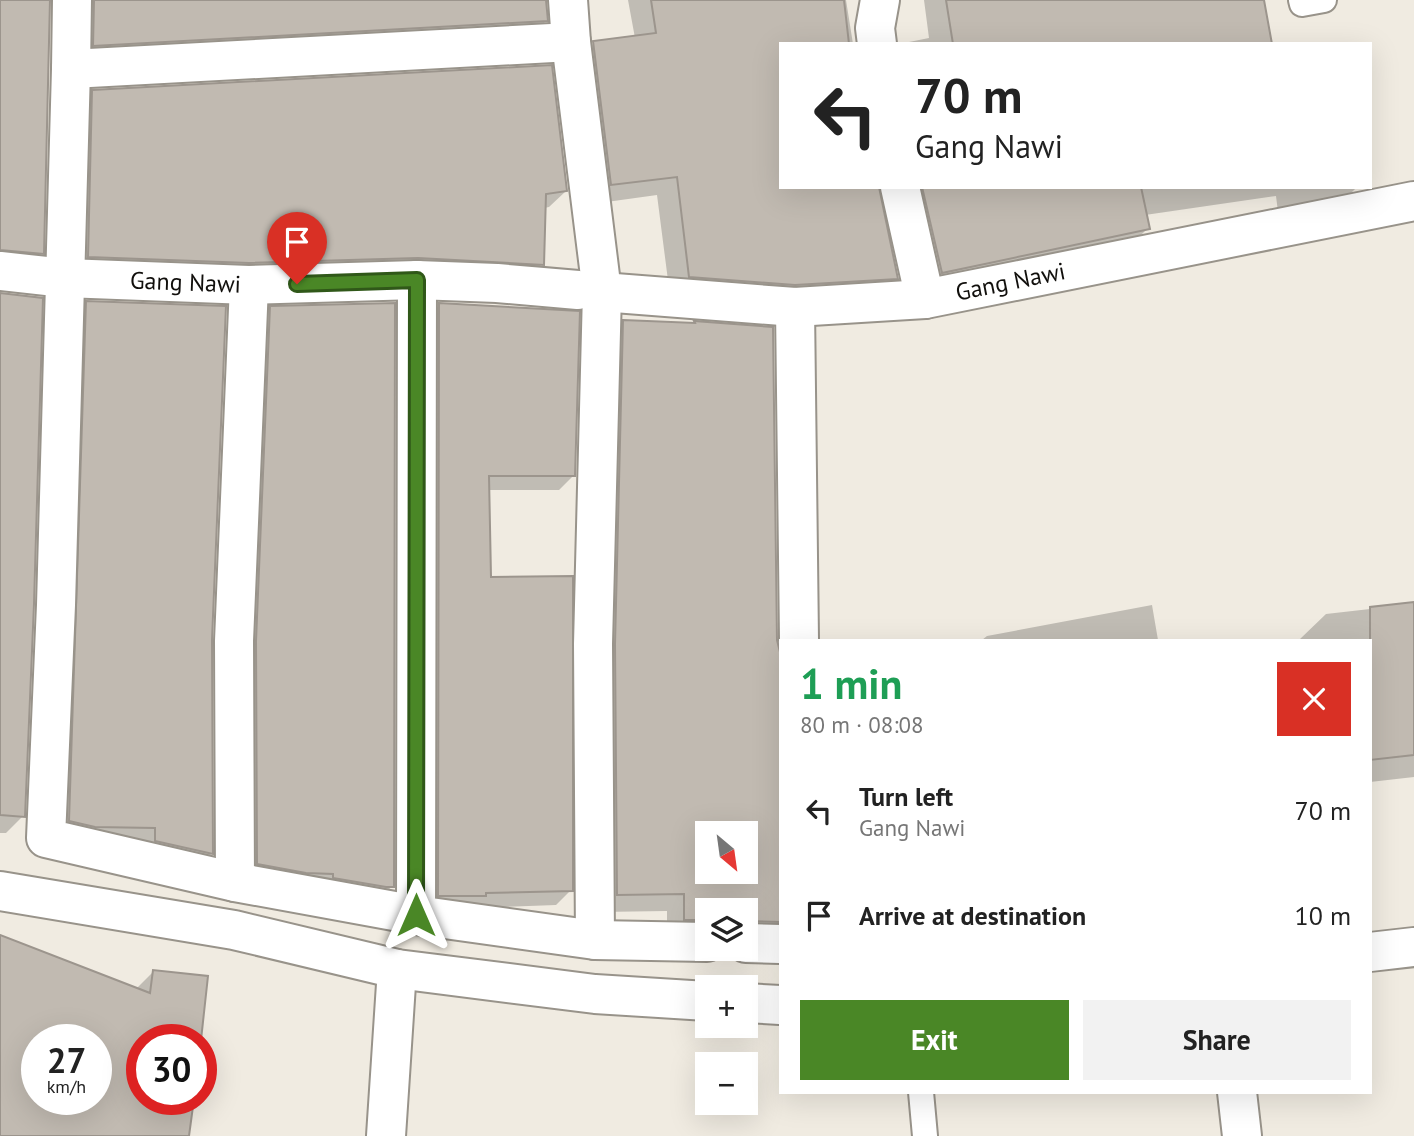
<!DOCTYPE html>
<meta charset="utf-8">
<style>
body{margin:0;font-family:"PT Sans",sans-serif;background:#f2f2f2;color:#222;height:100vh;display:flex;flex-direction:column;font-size:26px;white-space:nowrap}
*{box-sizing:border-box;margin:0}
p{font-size:23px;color:#767676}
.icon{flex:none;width:38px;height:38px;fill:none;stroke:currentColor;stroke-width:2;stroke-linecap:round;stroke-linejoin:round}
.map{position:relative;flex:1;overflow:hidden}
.sheet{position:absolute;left:779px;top:639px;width:593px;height:455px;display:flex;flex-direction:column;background:#fff;border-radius:0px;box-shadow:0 7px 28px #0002}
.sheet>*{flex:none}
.guide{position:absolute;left:779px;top:42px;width:593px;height:147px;border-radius:0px;box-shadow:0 7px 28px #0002;background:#fff;color:#222;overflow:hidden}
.needle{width:46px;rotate:151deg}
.fabs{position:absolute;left:695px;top:821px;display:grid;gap:14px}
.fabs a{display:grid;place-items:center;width:63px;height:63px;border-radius:0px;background:#fff;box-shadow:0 7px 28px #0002;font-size:35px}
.speed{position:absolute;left:21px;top:1024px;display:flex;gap:14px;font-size:35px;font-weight:700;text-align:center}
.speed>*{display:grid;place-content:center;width:91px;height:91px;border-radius:50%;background:#fff;box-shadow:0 7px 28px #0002;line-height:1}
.speed small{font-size:18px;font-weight:400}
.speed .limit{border:10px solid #d22;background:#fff;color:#111}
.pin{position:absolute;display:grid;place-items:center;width:60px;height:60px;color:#fff;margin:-72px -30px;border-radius:50% 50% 50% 0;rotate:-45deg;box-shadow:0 0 7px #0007}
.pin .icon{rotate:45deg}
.me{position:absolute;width:77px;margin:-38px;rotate:0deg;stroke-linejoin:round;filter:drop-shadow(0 0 5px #0008)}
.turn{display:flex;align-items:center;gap:24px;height:147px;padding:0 21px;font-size:32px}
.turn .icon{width:91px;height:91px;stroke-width:2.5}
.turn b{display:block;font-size:49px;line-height:60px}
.round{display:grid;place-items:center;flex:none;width:74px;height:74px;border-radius:0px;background:#f2f2f2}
.headline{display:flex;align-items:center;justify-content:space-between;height:119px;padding:0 21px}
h1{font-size:42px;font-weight:800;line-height:52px;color:#1e9e55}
.action{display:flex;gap:14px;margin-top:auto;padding:14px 21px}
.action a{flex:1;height:80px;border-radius:0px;background:#4a8726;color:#fff;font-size:28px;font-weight:800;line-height:80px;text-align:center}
.action a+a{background:#f2f2f2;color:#222}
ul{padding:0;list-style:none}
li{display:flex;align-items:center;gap:21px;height:105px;padding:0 21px}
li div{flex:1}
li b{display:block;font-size:26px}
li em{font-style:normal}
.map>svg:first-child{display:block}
.shadow{fill:#0003;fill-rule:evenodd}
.building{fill:#c1bab1;stroke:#9c958d;stroke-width:2;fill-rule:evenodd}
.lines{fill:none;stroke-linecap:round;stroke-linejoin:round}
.lane-casing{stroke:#98938a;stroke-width:28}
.street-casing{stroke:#98938a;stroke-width:42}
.lane{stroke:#fff;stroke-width:24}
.street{stroke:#fff;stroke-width:38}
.route-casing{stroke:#305819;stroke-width:18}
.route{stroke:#4a8726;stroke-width:12}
.labels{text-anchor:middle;stroke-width:6;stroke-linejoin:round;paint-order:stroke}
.street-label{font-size:24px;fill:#110f0c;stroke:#fff}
</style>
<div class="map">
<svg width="1414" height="1136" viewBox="0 0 1414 1136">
<rect width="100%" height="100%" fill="#f0ebe1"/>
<path class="shadow" d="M 0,0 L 48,0 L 42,253 L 25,270 L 0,268 Z
M 68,0 L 546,0 L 546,21 L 529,38 L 77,62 Z
M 628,0 L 846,0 L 853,44 L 780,44 L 780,187 L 896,278 L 877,298 L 670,296 L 657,195 L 592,204 L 574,63 L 594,43 L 635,38 Z
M 924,0 L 1262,0 L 1270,44 L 899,44 L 929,38 Z
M 93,91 L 566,191 L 549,207 L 544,208 L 542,264 L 526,281 L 72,273 L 77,108 Z
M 889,187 L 1357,187 L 1343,201 L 1278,212 L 1276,196 L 1145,215 L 1148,228 L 1128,248 L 922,292 Z
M 0,295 L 23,816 L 6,833 L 0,833 Z
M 87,302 L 210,640 L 211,854 L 194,871 L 52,838 L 69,320 Z
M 440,305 L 574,475 L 559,490 L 488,490 L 489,578 L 571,890 L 556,905 L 424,910 L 425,319 Z
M 271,308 L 392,886 L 377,902 L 242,879 L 255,324 Z
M 624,322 L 693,325 L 695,323 L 772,329 L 775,641 L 780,652 L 780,923 L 764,940 L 746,939 L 746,910 L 707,910 L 707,940 L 667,937 L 667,911 L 599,912 L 606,340 ZM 707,833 L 746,833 L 746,872 L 707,872 Z
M 1414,604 L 1414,777 L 1370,782 L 1370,640 L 1300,639 L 1326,614 Z
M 1152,605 L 1158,640 L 982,640 L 987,636 Z
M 0,937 L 136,989 L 153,972 L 206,978 L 142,1040 L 142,1099 L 192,1099 L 179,1136 L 0,1136 ZM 37,1040 L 96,1040 L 96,1099 L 37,1099 Z"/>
<path class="building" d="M 0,0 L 50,0 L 44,254 L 0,250 Z
M 94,0 L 546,0 L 548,21 L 93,46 Z
M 651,0 L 844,0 L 849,44 L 780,44 L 780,187 L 879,187 L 898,279 L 795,285 L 689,277 L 677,177 L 611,185 L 593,41 L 656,33 Z
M 946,0 L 1264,0 L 1272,44 L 953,44 Z
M 552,65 L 567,191 L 546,194 L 544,265 L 418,258 L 249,263 L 88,257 L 92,90 Z
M 922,187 L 1141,187 L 1150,229 L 942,273 Z
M 0,293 L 43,298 L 34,604 L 25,817 L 0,815 Z
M 86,301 L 226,306 L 212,640 L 213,854 L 155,841 L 155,828 L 95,827 L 69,821 Z
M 395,303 L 394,887 L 386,887 L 333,878 L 333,874 L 306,873 L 257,864 L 256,641 L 270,306 Z
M 439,303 L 580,311 L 575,476 L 489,476 L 491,577 L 573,576 L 573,891 L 486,893 L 486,896 L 438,896 Z
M 623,320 L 695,323 L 694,321 L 773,327 L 777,640 L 780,652 L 780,922 L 746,921 L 746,910 L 707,910 L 707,920 L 684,920 L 684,894 L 617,895 L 615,644 ZM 707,833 L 746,833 L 746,872 L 707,872 Z
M 1414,602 L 1414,755 L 1370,760 L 1370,607 Z
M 0,935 L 150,993 L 153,970 L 208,976 L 201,1040 L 142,1040 L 142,1099 L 194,1099 L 189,1136 L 0,1136 ZM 37,1040 L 96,1040 L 96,1099 L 37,1099 Z"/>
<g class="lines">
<defs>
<path id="lane" d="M 1301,0 L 1302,4 L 1324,0
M 921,1092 L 925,1136"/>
<g id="street">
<path d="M 72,0 L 71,69 L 571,42"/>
<path d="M 568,0 L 571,42 L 602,292 L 593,644 L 595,940"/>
<path d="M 877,44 L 875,28 L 880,0"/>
<path d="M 71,69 L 56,605 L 46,838 L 235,882 L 416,915 L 595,940 L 707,942"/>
<path d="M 900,187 L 925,299"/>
<path id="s1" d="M 0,271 L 65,278 L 249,285 L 417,280 L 497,283 L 578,290"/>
<path id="s2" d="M 602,292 L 795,307 L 925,299 L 1414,201"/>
<path d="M 795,307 L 799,640"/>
<path d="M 235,882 L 234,641 L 249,285"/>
<path d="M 0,891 L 234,930 L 397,969 L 595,994 L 707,1001"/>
<path d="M 416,915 L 417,280"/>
<path d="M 746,943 L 780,944"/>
<path d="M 1370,952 L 1414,947"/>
<path d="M 746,1003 L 780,1005"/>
<path d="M 1237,1092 L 1242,1136"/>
<path d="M 386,1136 L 397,969"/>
</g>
</defs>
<use href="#lane" class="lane-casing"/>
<use href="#street" class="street-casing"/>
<use href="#lane" class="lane"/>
<use href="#street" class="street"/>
</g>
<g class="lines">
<defs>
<path id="route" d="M 297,284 L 417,280 L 416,915"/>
</defs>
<use href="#route" class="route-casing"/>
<use href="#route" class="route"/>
</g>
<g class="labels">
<g class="street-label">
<text dy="8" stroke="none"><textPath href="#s1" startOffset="186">Gang Nawi</textPath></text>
<text dy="8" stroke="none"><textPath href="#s2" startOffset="411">Gang Nawi</textPath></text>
</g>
</g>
</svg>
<div class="fabs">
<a><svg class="needle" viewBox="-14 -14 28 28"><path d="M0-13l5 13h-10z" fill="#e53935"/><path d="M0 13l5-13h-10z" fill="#767676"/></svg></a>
<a><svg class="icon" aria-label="layers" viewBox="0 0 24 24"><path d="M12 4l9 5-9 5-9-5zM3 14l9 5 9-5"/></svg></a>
<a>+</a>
<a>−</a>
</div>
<div class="speed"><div>27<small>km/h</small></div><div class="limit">30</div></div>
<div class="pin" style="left:297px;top:284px;background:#d93025"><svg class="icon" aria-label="arrive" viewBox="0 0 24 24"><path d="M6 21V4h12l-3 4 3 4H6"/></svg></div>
<svg class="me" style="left:416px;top:915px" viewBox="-20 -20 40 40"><path d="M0-17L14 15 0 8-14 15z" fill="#4a8726" stroke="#fff" stroke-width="4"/></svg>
<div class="guide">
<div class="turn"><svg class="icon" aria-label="left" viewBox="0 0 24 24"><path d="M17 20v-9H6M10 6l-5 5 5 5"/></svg><div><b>70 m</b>Gang Nawi</div></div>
</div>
<section class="sheet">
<div class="headline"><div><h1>1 min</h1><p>80 m · 08:08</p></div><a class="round" style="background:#d93025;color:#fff"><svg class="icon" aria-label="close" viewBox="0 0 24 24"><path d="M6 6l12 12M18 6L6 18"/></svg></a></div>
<ul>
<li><svg class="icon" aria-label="left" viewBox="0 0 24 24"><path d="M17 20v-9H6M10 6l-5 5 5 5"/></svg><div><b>Turn left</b><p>Gang Nawi</p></div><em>70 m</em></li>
<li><svg class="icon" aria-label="arrive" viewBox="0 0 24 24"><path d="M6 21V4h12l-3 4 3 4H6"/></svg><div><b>Arrive at destination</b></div><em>10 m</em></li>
</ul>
<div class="action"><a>Exit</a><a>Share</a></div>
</section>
</div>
